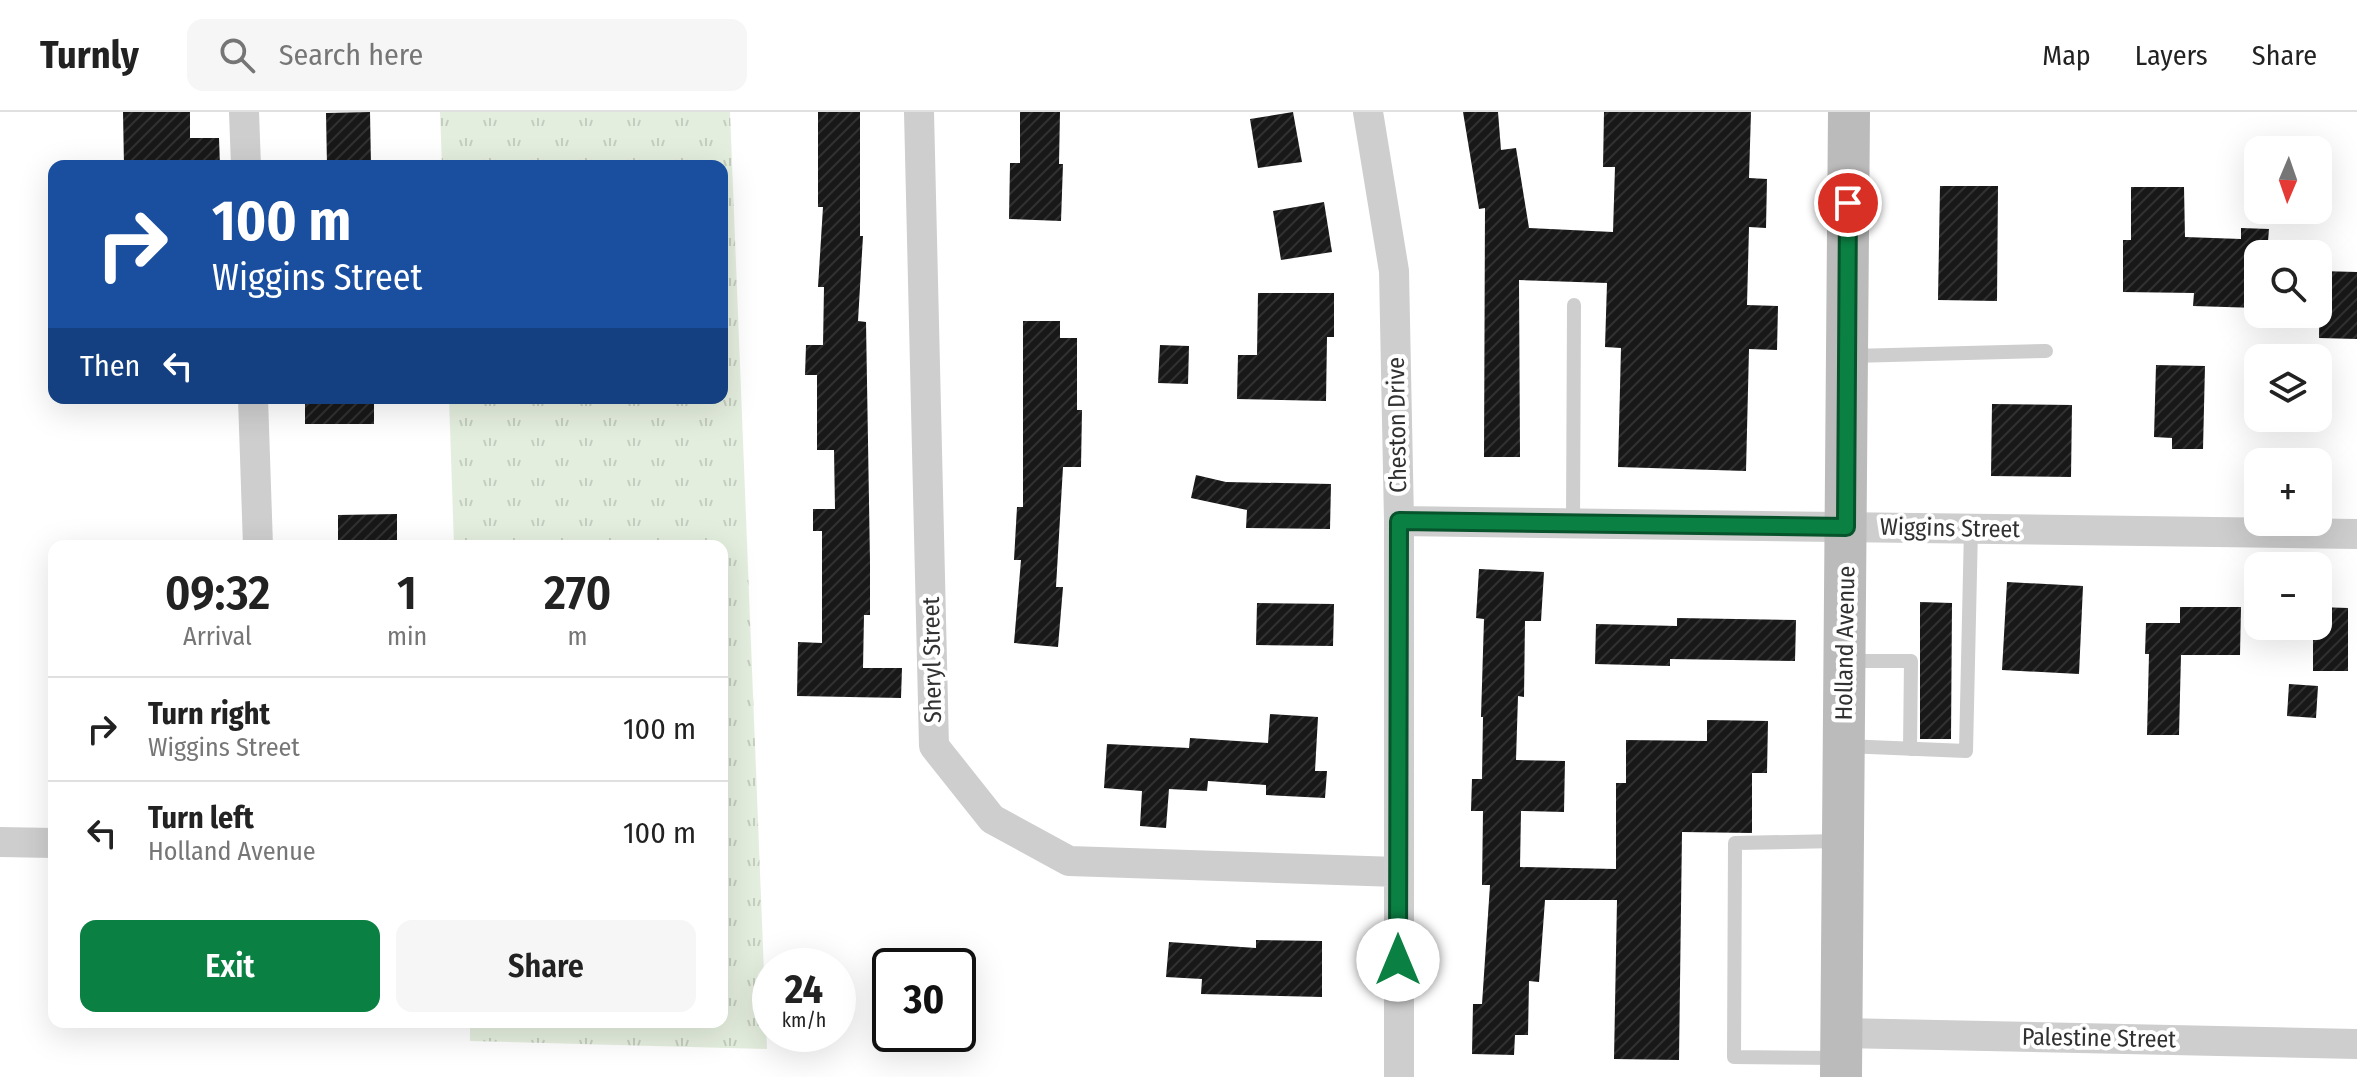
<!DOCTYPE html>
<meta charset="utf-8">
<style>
body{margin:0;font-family:"Fira Sans Condensed",sans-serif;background:#f6f6f6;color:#222;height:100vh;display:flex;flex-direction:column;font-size:30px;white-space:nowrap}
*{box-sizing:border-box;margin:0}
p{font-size:26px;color:#767676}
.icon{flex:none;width:44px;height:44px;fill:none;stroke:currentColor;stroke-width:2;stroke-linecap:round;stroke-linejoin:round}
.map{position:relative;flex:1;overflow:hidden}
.drawer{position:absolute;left:48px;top:428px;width:680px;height:488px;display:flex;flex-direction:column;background:#fff;border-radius:16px;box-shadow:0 8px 32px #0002}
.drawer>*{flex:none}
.banner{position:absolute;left:48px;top:48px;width:680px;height:244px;border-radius:16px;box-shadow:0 8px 32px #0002;background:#1a4fa0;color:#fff;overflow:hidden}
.needle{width:52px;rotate:182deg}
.tools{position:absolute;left:2244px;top:24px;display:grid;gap:16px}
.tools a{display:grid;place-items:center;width:88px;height:88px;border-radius:16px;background:#fff;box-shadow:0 8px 32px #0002;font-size:40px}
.speed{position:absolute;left:752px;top:836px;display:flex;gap:16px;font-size:40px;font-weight:700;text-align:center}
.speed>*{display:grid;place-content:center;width:104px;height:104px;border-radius:50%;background:#fff;box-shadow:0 8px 32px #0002;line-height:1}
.speed small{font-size:20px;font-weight:400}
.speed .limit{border:4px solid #111;border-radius:12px;background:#fff;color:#111}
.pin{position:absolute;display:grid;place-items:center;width:68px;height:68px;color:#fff;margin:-34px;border:4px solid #fff;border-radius:50%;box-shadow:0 2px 8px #0007}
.me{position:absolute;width:88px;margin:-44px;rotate:0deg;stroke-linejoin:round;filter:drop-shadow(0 0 6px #0008)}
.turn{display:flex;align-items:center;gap:28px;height:168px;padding:0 32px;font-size:36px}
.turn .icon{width:104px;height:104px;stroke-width:2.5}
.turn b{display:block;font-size:56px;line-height:68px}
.then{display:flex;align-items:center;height:76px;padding:0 32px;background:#0003;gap:16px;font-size:30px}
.eta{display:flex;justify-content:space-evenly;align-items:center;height:136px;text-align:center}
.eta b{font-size:48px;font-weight:600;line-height:56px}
.cta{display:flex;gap:16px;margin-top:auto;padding:16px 32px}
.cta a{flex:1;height:92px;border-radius:16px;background:#0b8043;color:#fff;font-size:32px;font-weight:600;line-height:92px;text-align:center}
.cta a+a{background:#f6f6f6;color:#222}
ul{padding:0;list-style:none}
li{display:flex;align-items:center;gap:24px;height:104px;padding:0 32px;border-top:2px solid #e0e0e0}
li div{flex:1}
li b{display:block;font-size:30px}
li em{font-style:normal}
header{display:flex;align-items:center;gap:48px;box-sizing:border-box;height:112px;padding:0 40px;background:#fff;border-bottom:2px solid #e0e0e0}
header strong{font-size:38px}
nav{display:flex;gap:44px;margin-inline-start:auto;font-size:28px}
.search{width:560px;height:72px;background:#f6f6f6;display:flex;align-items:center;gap:20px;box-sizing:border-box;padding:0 28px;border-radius:16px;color:#767676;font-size:30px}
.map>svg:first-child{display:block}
.grass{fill:url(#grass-tufts)}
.building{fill:url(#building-hatch)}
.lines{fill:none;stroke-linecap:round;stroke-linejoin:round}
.service{stroke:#cecece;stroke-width:14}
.minor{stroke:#cecece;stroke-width:30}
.secondary{stroke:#bbb;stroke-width:42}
.route-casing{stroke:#07532c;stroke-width:20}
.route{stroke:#0b8043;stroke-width:14}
.labels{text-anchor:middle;stroke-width:8;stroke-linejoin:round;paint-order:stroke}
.street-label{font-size:24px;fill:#313131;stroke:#fff}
</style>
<header>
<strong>Turnly</strong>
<div class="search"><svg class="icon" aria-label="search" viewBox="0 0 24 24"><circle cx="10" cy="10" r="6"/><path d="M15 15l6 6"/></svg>Search here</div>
<nav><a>Map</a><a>Layers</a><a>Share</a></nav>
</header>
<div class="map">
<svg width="2357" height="965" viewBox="0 0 2357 965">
<defs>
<pattern id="grass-tufts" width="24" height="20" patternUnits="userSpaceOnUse" patternTransform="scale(2)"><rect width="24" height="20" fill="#e4eede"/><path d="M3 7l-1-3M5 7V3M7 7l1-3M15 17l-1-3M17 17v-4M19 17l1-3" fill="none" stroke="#c4cdbf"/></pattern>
<pattern id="building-hatch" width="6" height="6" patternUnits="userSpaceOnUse" patternTransform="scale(2)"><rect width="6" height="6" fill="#181818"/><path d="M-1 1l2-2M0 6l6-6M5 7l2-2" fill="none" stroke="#313131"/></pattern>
</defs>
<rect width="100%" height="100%" fill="#fff"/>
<path class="grass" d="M 440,0 L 730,0 L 767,937 L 470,929 L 470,910 L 722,910 L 722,434 L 454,434 L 449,286 L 722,286 L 722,54 L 442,54 Z"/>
<path class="building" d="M 123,0 L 190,0 L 190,26 L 219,26 L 220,53 L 124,54 Z
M 370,0 L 371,54 L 327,54 L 326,1 Z
M 818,0 L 860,0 L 860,124 L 863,124 L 858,209 L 866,210 L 870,449 L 870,503 L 864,503 L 863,556 L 902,556 L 901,586 L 797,584 L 798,530 L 822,531 L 822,419 L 813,419 L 813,397 L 835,397 L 834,338 L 817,338 L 817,263 L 805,263 L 806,233 L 823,233 L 824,175 L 818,175 L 823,95 L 818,95 Z
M 1020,0 L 1060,0 L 1059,52 L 1063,52 L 1061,109 L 1009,107 L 1010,51 L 1020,51 Z
M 1293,0 L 1302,50 L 1258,56 L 1250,7 Z
M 1463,0 L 1498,0 L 1501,38 L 1516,36 L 1529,116 L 1613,120 L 1615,55 L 1603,55 L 1604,0 L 1751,0 L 1749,66 L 1767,67 L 1766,116 L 1749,115 L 1747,193 L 1778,194 L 1777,238 L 1749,237 L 1746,359 L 1618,355 L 1621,236 L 1605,235 L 1607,171 L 1519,168 L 1520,345 L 1484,345 L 1485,96 L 1479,97 Z
M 1940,74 L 1998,74 L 1997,189 L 1938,188 Z
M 2131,75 L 2184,75 L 2185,125 L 2241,127 L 2241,116 L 2269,117 L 2267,142 L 2258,142 L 2258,196 L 2193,194 L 2194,181 L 2123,180 L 2123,128 L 2131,128 Z
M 1324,90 L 1332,140 L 1281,148 L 1273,99 Z
M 2320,159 L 2357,160 L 2357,227 L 2319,226 Z
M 1258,181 L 1334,181 L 1334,225 L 1327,225 L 1326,289 L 1237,287 L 1238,243 L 1257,243 Z
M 1023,209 L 1060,209 L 1060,226 L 1077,226 L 1077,298 L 1082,298 L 1081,355 L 1063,355 L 1056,475 L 1063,475 L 1058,535 L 1014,531 L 1021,448 L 1014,448 L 1017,395 L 1023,395 Z
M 1160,233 L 1189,234 L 1188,272 L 1158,271 Z
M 2156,253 L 2205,254 L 2203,337 L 2172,337 L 2172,326 L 2154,325 Z
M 305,286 L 374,286 L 374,312 L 305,312 Z
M 1992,292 L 2072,293 L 2071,365 L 1991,364 Z
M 1196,363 L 1226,370 L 1331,372 L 1330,417 L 1246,416 L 1247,398 L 1191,386 Z
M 397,402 L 397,434 L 338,434 L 338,403 Z
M 1479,457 L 1544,460 L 1541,509 L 1525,509 L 1524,585 L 1518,584 L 1516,648 L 1565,649 L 1564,700 L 1521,699 L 1520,755 L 1616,757 L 1616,671 L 1626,671 L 1626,628 L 1707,629 L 1707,608 L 1768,609 L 1767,661 L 1752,661 L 1752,721 L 1682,720 L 1679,948 L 1614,947 L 1617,788 L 1545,788 L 1539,870 L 1529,869 L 1528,923 L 1515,923 L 1514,943 L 1472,942 L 1473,892 L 1482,892 L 1490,773 L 1482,773 L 1483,699 L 1471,699 L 1472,667 L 1482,667 L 1483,605 L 1481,605 L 1484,507 L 1476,506 Z
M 2007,470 L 2083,474 L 2079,562 L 2002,558 Z
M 1920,490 L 1952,491 L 1951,627 L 1920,627 Z
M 1257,491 L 1334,492 L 1333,534 L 1256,533 Z
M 2180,495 L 2241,495 L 2240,543 L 2181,543 L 2179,623 L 2147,623 L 2149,542 L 2145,542 L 2146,511 L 2180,511 Z
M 2318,495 L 2348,496 L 2348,559 L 2313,559 L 2313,514 L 2318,514 Z
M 1677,506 L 1796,508 L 1795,549 L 1670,547 L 1670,554 L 1595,552 L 1596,512 L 1677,514 Z
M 2289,572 L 2318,574 L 2316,606 L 2287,604 Z
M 1270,602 L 1318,605 L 1315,659 L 1327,659 L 1325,686 L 1266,683 L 1266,673 L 1208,669 L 1207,679 L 1169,677 L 1166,716 L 1140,714 L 1142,679 L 1104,676 L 1107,632 L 1189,636 L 1190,626 L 1268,631 Z
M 1256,828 L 1322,829 L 1322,885 L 1201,882 L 1202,867 L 1166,865 L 1169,830 L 1256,836 Z"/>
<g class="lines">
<path class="service" d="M 1852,244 L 2046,239
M 1573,411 L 1574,193
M 1847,549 L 1911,549 L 1910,637
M 1845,634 L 1966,639 L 1971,416
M 1837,946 L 1734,945 L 1735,731 L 1838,729"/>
<path class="minor" d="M 244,0 L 246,54
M 919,0 L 934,634 L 992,707 L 1069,749 L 1397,760
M 1368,0 L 1394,159 L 1399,409 L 1399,965
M 253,286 L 258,434
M 1399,409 L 2357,422
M 0,730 L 54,731
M 1842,921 L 2357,932"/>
<path class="secondary" d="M 1841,965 L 1849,0"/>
</g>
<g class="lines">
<defs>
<path id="route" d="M 1398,848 L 1399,409 L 1846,415 L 1848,91"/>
</defs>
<use href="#route" class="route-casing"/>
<use href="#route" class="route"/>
</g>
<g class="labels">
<g class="street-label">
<text transform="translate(1397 313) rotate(-91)" y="8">Cheston Drive</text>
<text transform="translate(1950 416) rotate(1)" y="8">Wiggins Street</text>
<text transform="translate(1845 531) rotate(-89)" y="8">Holland Avenue</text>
<text transform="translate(932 548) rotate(-91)" y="8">Sheryl Street</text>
<text transform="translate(2099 926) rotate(1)" y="8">Palestine Street</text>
</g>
</g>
</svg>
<div class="tools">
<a><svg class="needle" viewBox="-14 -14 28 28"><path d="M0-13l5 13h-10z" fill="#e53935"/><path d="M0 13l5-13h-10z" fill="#767676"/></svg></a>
<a><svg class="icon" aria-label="search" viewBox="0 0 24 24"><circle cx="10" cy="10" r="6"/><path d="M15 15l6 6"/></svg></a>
<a><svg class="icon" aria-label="layers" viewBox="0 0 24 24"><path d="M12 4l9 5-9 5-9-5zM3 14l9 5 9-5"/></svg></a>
<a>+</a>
<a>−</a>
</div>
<div class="speed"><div>24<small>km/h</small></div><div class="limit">30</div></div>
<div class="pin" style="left:1848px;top:91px;background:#d93025"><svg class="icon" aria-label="arrive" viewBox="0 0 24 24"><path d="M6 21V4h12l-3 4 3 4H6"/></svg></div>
<svg class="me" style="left:1398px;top:848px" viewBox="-20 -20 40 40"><circle r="19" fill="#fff"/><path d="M0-13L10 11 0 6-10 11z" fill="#0b8043"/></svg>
<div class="banner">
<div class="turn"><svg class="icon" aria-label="right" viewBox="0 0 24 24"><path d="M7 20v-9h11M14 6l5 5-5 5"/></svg><div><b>100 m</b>Wiggins Street</div></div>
<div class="then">Then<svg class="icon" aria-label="left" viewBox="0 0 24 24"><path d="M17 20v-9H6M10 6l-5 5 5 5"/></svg></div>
</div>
<section class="drawer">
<div class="eta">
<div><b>09:32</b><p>Arrival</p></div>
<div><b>1</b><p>min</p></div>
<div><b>270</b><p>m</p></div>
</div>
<ul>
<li><svg class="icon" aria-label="right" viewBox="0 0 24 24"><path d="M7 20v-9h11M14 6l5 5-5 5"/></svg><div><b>Turn right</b><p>Wiggins Street</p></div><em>100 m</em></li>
<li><svg class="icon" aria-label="left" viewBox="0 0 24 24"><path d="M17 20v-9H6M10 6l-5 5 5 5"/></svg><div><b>Turn left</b><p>Holland Avenue</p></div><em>100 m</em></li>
</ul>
<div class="cta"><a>Exit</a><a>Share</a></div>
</section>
</div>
